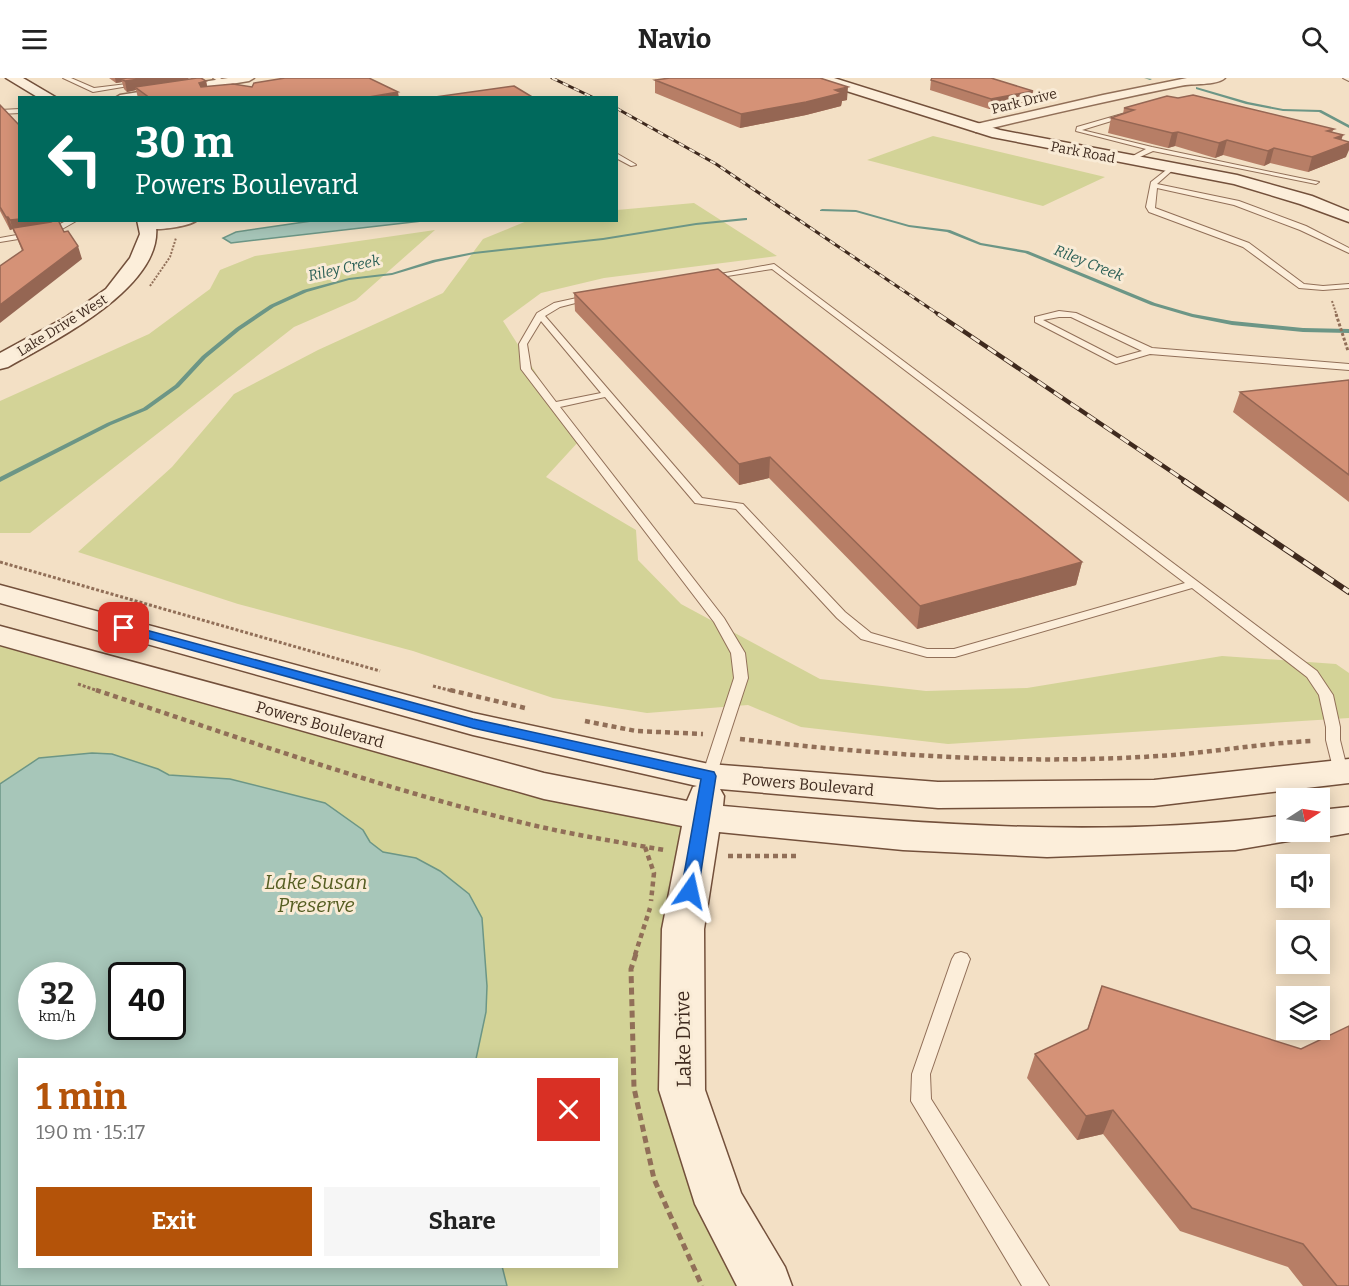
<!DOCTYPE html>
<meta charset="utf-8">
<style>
body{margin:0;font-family:Bitter,serif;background:#f6f6f6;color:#222;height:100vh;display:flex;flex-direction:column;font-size:22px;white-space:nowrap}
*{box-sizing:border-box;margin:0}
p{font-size:20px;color:#767676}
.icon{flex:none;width:33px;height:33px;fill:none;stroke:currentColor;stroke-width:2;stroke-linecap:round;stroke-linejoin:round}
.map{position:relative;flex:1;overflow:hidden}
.sheet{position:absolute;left:18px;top:980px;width:600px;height:210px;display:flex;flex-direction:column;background:#fff;border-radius:0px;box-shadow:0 3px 15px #0003}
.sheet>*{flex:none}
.hud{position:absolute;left:18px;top:18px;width:600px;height:126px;border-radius:0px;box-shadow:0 3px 15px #0003;background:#00695c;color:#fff;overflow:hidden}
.needle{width:39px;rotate:78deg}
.buttons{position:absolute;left:1276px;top:710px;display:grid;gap:12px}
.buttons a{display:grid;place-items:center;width:54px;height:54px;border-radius:0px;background:#fff;box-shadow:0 3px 15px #0003;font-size:30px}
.speed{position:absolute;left:18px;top:884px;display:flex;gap:12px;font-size:30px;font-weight:700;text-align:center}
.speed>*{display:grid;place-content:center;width:78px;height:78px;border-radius:50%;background:#fff;box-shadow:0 3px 15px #0003;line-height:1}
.speed small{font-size:15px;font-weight:400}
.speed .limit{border:3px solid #111;border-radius:9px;background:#fff;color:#111}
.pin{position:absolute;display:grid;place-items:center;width:51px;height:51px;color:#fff;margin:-26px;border-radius:12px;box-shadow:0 3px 9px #0006}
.me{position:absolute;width:66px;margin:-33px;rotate:11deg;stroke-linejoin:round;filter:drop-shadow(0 0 4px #0008)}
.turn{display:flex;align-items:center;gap:21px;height:126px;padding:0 18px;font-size:27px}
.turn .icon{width:78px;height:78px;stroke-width:2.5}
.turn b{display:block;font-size:42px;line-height:51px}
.round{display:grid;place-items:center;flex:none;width:63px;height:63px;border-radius:0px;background:#f6f6f6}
.overview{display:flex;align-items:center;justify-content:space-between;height:102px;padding:0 18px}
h1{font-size:36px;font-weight:700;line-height:45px;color:#b45309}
.action{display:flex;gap:12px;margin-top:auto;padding:12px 18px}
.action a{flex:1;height:69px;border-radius:0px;background:#b45309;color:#fff;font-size:24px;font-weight:700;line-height:69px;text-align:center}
.action a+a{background:#f6f6f6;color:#222}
header{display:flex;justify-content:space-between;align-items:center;height:78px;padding:0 18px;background:#fff;font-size:27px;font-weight:700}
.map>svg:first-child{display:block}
.green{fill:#d3d397;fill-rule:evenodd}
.water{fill:#a7c6b9;stroke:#6c9686;stroke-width:1.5;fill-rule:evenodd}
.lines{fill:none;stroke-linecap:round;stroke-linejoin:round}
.stream{fill:#6c9686;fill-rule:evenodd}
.lane-casing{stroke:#916f58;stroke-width:2}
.street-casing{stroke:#916f58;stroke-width:3}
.secondary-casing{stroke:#73503b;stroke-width:3}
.path-far3{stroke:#916f58;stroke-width:2;stroke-dasharray:2 1.5;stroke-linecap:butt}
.path-far2{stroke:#916f58;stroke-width:3;stroke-dasharray:3 2;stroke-linecap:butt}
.path-far1{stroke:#916f58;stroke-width:4.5;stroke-dasharray:5 4;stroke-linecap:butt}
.path{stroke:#916f58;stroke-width:5;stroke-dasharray:7 4.5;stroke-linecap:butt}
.lane{fill:#fceeda;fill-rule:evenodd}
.street{fill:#fceeda;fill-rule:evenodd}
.secondary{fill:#fceeda;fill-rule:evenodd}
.rail-far2-casing{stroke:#3f2a1e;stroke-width:3}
.rail-far1-casing{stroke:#3f2a1e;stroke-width:4.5}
.rail-casing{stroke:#3f2a1e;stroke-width:6}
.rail-far2{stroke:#f9ebd6;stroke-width:2;stroke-dasharray:6;stroke-linecap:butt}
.rail-far1{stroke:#f9ebd6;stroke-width:3;stroke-dasharray:10;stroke-linecap:butt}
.rail{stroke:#f9ebd6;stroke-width:4;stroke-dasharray:12;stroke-linecap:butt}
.wall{fill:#b77e66}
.shaded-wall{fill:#956653}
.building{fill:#d59277;stroke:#956653;stroke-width:1.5}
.route{fill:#1a73e8;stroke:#114b97;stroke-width:1.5}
.labels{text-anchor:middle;stroke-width:6;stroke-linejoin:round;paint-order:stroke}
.far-street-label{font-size:14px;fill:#3f2a1e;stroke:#f9ebd6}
.far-water-label{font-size:15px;font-style:italic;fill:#2c6057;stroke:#f9ebd6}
.street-label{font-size:16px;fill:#3f2a1e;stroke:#f9ebd6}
.near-park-label{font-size:20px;font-style:italic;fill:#565e22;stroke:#f9ebd6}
.near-street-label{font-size:20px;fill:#3f2a1e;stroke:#f9ebd6}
</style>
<header><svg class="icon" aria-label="menu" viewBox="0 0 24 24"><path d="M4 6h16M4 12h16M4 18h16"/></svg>Navio<svg class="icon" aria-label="search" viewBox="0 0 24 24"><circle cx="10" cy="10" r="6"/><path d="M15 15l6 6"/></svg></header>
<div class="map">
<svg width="1349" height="1208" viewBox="0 0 1349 1208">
<rect width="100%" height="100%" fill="#f3e0c5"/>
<path class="green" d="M 933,58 L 1105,99 L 1043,128 L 867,82 Z
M 694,125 L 777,178 L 604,200 L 541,215 L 503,243 L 579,363 L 546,399 L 636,452 L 638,482 L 681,526 L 820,601 L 926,613 L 1027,610 L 1222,578 L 1336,586 L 1349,595 L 1349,640 L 948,666 L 801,649 L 748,627 L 647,635 L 553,620 L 413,573 L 238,526 L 78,474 L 172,389 L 234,316 L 318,272 L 443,215 L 483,161 L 527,143 L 616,142 L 617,132 Z
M 435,152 L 356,222 L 294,249 L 30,455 L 0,455 L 0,323 L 149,256 L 210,211 L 220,192 L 255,178 Z
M 0,557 L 702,739 L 682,1012 L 766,1208 L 0,1208 ZM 32,897 L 82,897 L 82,948 L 32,948 ZM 122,897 L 172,897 L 172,948 L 122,948 ZM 20,981 L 616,981 L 616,1188 L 20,1188 Z"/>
<path class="water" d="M 311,143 L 311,142 L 422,143 L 239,164 L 231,165 L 223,160 L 236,154 Z
M 92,675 L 112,676 L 158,691 L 169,697 L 230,701 L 325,725 L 363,752 L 370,764 L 383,774 L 416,780 L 440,793 L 469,816 L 482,840 L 487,908 L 486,934 L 476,981 L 20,981 L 20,1188 L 502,1188 L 507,1208 L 0,1208 L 0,706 L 39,680 ZM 32,897 L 82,897 L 82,948 L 32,948 ZM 122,897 L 172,897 L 172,948 L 122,948 Z"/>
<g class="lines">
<path class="stream" d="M 1144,0 L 1152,1 L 1150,2 Z
M 1196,9 L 1248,24 L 1283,31 L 1321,32 L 1349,47 L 1349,50 L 1319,34 L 1283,33 L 1246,26 L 1196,11 Z
M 822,131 L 856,132 L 909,147 L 950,152 L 981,165 L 1028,173 L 1155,225 L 1193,236 L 1232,243 L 1303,250 L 1349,251 L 1349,255 L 1303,254 L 1232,247 L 1192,239 L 1151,227 L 1025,175 L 980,167 L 947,154 L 909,149 L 856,134 L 820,133 L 820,132 Z
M 745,140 L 747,140 L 747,142 L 696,147 L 603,162 L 474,176 L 436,184 L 392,197 L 349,202 L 307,214 L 274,229 L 240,252 L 206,280 L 179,309 L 147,332 L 111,347 L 0,404 L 0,399 L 107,345 L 143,330 L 175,307 L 202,278 L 236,250 L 270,227 L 303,212 L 349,200 L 392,195 L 433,182 L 474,174 L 603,160 L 696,145 Z"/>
<defs>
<path id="lane" d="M 63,0 L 71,0 L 94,10 L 176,0 L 93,14 Z
M 213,0 L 220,0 L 255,20 L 247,20 Z
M 1343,0 L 1349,0 L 1349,3 Z
M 20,31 L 20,35 L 0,36 L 0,32 Z
M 1129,34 L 1131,37 L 1082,52 L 1152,69 L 1319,104 L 1316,106 L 1153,73 L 1129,84 L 1127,81 L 1146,71 L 1076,53 L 1077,49 Z
M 616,75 L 635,86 L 636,87 L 631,88 L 616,80 Z
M 1170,89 L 1175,90 L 1157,106 L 1239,123 L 1306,148 L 1349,170 L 1349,175 L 1300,152 L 1234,127 L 1157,110 L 1155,130 L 1249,165 L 1304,206 L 1323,208 L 1349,206 L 1349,210 L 1323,212 L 1299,210 L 1243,169 L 1149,134 L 1146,129 L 1151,104 Z
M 68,142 L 78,142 L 55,155 L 0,164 L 0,160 L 50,151 Z
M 774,186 L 1317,593 L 1333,617 L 1340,649 L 1340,662 L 1348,694 L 1346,698 L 1336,698 L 1334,694 L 1326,662 L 1326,649 L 1319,617 L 1307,599 L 1192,510 L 955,579 L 927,579 L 861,561 L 837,540 L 736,431 L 695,425 L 605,319 L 560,329 L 724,540 L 745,575 L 748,600 L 716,698 L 714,702 L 704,702 L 702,698 L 734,600 L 731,575 L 714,544 L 521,291 L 519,266 L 537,235 L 554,225 L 595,216 L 595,220 L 560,229 L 545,238 L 702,420 L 743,426 L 845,534 L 871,555 L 927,571 L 954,571 L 1185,505 L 772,191 L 708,201 L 704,199 ZM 541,243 L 601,315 L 556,324 L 531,291 L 527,266 Z
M 1059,233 L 1076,235 L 1152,270 L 1349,286 L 1349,292 L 1150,276 L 1116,286 L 1035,244 L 1035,239 ZM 1059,239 L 1071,239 L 1142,273 L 1117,280 L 1043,242 Z
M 961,874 L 967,876 L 970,881 L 930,996 L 931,1021 L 1049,1208 L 1022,1208 L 911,1023 L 912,996 L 952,881 L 955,876 Z"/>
<path id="street" d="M 228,0 L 254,0 L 249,3 L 145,20 L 115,20 L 120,17 Z
M 1187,0 L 1225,0 C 1216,8 1193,5 1180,8 C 1112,22 1044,37 976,54 L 970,50 L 972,47 L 1103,17 Z
M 155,142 L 197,142 C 189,149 147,155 140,148 L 142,145 Z"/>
<path id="secondary" d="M 6,0 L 23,0 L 57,20 L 39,20 Z
M 813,0 L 834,0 L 1000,52 L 1237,97 L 1312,118 L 1349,133 L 1349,144 L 1300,126 L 1234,106 L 992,59 L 815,3 Z
M 137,142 L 155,142 C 170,207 53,263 8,289 L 0,291 L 0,275 L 66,239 L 106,211 L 130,180 L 140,156 Z
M 0,507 L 473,635 L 709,686 L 938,704 L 1154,702 L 1349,681 L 1349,705 L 1154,728 L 938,730 L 720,711 L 724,718 L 723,728 C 911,745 1099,762 1287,737 L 1287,753 L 1305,753 L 1300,761 L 1235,772 L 1047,779 L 903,772 L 719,754 L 704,851 L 705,1012 L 741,1115 L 785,1189 L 792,1208 L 737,1208 L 695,1126 L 659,1012 L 662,851 L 682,748 L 544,721 L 0,567 L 0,548 L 544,695 L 687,723 L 693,709 L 697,708 L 473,657 L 0,525 Z
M 1349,729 L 1349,755 L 1320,760 L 1307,756 L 1305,753 L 1320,753 L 1320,732 Z"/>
</defs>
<use href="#lane" class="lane-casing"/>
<use href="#street" class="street-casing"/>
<use href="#secondary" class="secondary-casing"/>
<path class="path-far3" d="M 150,208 L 170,179 L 176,160
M 1332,223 L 1337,238"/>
<path class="path-far2" d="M 1336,236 L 1348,273
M 0,484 L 380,593
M 78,606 L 101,614
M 433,608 L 456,614"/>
<path class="path-far1" d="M 96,612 C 234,658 371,707 512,742 C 562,755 613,763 664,772
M 450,612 L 525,630
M 585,643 L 636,653 L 703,656
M 740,661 C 879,677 1019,687 1159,678 C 1210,675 1261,665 1313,663
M 645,769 L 654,795 L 651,823
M 728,778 L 799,778
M 635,877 L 650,830"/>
<path class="path" d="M 636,876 L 631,891 L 634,1010 L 654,1101 L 702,1208"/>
<use href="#lane" class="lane"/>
<use href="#street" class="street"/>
<use href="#secondary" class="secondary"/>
<defs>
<path id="rail-far2" d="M 552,0 L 594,20
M 616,30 L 716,86 L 941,238"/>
<path id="rail-far1" d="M 938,236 L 1187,404"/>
<path id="rail" d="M 1184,403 L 1349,514"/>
</defs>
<use href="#rail-far2" class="rail-far2-casing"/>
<use href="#rail-far1" class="rail-far1-casing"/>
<use href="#rail" class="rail-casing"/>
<use href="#rail-far2" class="rail-far2"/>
<use href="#rail-far1" class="rail-far1"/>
<use href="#rail" class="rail"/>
</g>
<path class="wall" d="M 109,0 L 188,0 L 189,1 L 206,3 L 207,8 L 252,9 L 399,20 L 138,20 L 136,12 L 127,14 L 124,11 L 122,4 L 116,5 Z
M 655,2 L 847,22 L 842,23 L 841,28 L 806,37 L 740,50 L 655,15 Z
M 931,2 L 1033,13 L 1031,23 L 989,31 L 930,12 Z
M 0,27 L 20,142 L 64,154 L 82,181 L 22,173 L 15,155 L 13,151 L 10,152 L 0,133 Z
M 1124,30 L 1334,51 L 1332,54 L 1341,62 L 1346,79 L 1308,94 L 1270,85 L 1264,88 L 1223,77 L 1215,80 L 1175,68 L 1168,70 L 1108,55 L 1111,40 L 1123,36 Z
M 574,215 L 1082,484 L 1076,507 L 917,551 L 769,400 L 739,407 L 575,233 Z
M 1349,302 L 1349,424 L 1233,334 L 1240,314 Z
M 1102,908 L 1349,1208 L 1303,1208 L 1288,1189 L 1180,1153 L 1103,1056 L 1077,1062 L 1027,1000 L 1035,976 L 1087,952 Z"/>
<path class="shaded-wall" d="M 115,0 L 188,0 L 189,4 L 135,9 L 136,12 L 127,14 L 125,3 L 121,1 L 122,4 L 116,5 Z
M 206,3 L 209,17 L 202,19 L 199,5 Z
M 848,9 L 847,22 L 842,23 L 841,28 L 806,37 L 740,50 L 741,36 Z
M 1033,13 L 1031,23 L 989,31 L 991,21 Z
M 398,14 L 399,20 L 363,20 Z
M 1178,54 L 1175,68 L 1168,70 L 1172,55 Z
M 1343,57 L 1339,69 L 1349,65 L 1349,72 L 1346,79 L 1308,94 L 1312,79 L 1335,60 Z
M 1227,62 L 1223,77 L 1215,80 L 1219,65 Z
M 1274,70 L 1270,85 L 1264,88 L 1268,73 Z
M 6,139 L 8,139 L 13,151 L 10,152 Z
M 20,141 L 20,142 L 56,142 L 56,145 L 14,155 L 10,142 Z
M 78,168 L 82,181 L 0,245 L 0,227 Z
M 770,379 L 769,400 L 739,407 L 739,386 Z
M 1082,484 L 1076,507 L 917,551 L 920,528 Z
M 1113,1032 L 1103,1056 L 1077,1062 L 1086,1038 Z"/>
<path class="building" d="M 127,0 L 147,0 L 125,3 L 121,1 Z
M 197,0 L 201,0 L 206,3 L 199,5 L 201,9 L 233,6 L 252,9 L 254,5 L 285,0 L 369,0 L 398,14 L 363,20 L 150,20 L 135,9 Z
M 670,0 L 820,0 L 848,9 L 835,12 L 842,15 L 806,24 L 741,36 L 655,2 Z
M 932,0 L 991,0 L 1033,13 L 991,21 L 931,2 Z
M 514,8 L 534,20 L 428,20 Z
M 1193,17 L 1334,51 L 1327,53 L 1343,57 L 1335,60 L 1349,64 L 1349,65 L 1312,79 L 1274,70 L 1268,73 L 1227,62 L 1219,65 L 1178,54 L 1172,55 L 1111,40 L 1134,32 L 1124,30 L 1167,18 L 1178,20 Z
M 0,27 L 20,48 L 20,141 L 10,142 L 8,139 L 6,139 L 0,129 Z
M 55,142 L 58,142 L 64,154 L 68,153 L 78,168 L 0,227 L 0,188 L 23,172 L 13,150 L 51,144 Z
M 718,191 L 1082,484 L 920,528 L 770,379 L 739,386 L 574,215 Z
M 1349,302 L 1349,397 L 1240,314 Z
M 1102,908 L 1301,971 L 1349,948 L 1349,1208 L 1337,1208 L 1303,1166 L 1192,1130 L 1113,1032 L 1086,1038 L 1035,976 L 1088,951 Z"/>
<path class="route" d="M 124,546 L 473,641 L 714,694 L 716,698 L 698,813 L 696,818 L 690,820 L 684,818 L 681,813 L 701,701 L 473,650 L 119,552 L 118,550 L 119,547 Z"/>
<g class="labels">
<g class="far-street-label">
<text transform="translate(1024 23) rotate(-14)" y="5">Park Drive</text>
<text transform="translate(1083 74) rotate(11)" y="5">Park Road</text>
<text transform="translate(62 247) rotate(-32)" y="5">Lake Drive West</text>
</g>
<g class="far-water-label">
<text transform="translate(1089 185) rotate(22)" y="5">Riley Creek</text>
<text transform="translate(344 190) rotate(-13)" y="5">Riley Creek</text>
</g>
<g class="street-label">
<text transform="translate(320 646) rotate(16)" y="6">Powers Boulevard</text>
<text transform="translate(808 706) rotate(5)" y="6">Powers Boulevard</text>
</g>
<g class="near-park-label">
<text x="316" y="811">Lake Susan<tspan x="316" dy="23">Preserve</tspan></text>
</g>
<g class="near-street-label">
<text transform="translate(683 961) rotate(-91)" y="7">Lake Drive</text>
</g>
</g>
</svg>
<div class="buttons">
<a><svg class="needle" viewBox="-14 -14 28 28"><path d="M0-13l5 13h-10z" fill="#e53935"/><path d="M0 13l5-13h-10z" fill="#767676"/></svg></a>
<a><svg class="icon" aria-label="sound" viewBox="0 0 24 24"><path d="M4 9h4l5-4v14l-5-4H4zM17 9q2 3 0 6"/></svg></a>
<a><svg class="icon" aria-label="search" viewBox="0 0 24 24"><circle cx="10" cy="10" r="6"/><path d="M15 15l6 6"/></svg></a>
<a><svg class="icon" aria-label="layers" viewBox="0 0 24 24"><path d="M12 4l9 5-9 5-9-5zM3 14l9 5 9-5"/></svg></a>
</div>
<div class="speed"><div>32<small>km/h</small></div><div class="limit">40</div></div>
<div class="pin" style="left:124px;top:550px;background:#d93025"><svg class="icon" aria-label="arrive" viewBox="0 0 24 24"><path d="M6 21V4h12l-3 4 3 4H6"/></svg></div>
<svg class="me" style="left:690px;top:813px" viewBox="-20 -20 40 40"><path d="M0-17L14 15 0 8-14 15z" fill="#1a73e8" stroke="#fff" stroke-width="4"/></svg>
<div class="hud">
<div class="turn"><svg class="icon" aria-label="left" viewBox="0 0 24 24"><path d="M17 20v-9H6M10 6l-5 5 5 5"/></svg><div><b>30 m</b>Powers Boulevard</div></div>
</div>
<section class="sheet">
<div class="overview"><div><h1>1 min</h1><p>190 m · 15:17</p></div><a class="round" style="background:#d93025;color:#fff"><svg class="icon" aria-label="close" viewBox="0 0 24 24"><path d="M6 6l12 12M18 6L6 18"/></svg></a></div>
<div class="action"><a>Exit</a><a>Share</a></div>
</section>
</div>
